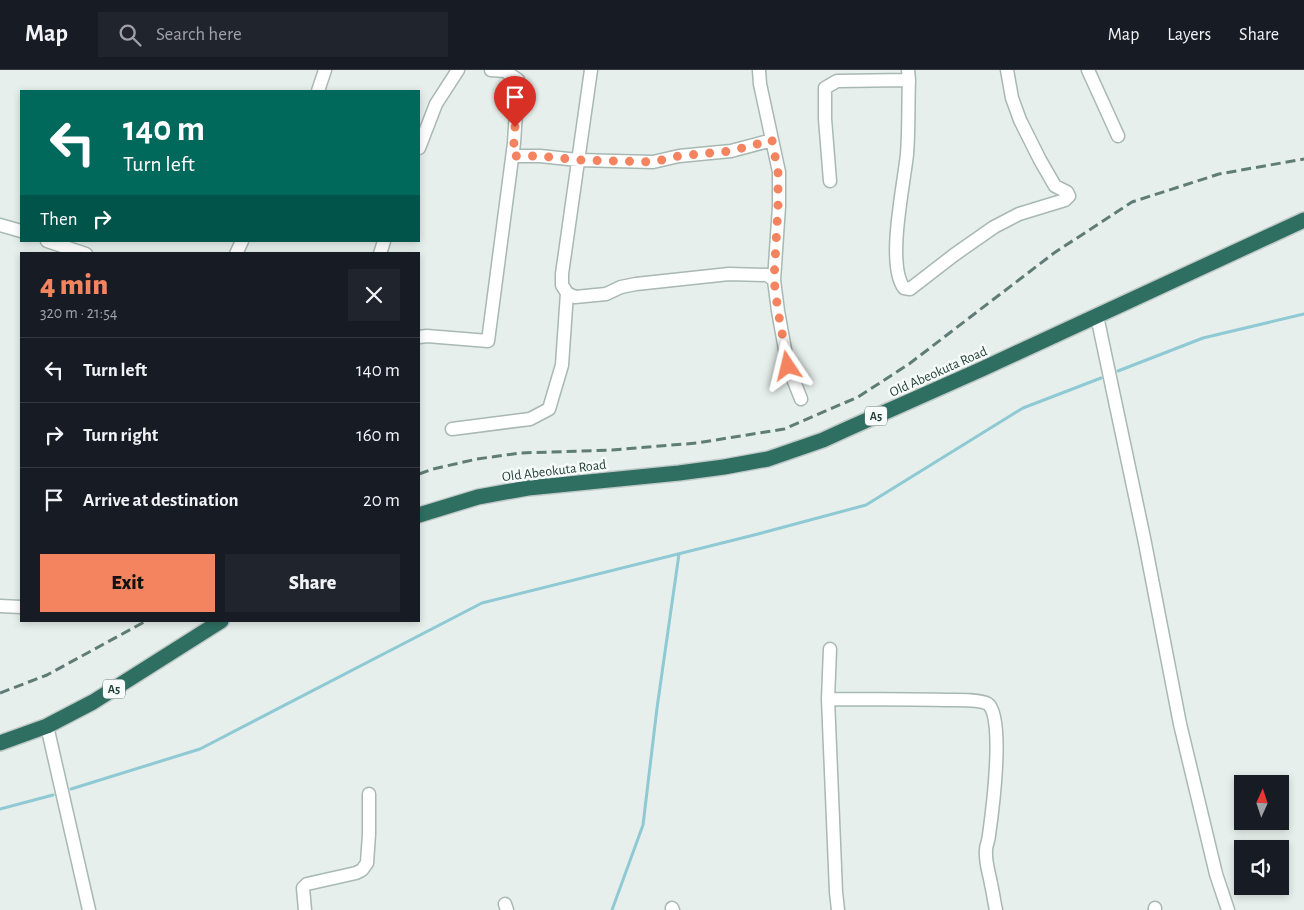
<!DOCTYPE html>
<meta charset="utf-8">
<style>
body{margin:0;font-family:"Alegreya Sans",sans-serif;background:#20242c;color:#f1f3f6;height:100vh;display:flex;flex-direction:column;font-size:19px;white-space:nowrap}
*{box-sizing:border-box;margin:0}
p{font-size:16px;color:#9ea1a6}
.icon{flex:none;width:28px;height:28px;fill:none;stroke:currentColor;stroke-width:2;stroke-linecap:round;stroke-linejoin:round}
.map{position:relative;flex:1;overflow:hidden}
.side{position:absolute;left:20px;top:182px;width:400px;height:370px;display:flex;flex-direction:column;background:#171b24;border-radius:0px;box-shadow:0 2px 8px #0003}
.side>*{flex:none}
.top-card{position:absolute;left:20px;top:20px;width:400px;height:152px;border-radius:0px;box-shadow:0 2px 8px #0003;background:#00695c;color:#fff;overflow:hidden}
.needle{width:32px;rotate:3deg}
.buttons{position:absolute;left:1234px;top:705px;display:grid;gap:10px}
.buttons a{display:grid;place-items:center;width:55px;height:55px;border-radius:0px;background:#171b24;box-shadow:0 2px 8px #0003;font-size:25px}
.pin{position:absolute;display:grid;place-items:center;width:42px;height:42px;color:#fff;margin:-51px -21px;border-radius:50% 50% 50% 0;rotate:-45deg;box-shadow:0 0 5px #0007}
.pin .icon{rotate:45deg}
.me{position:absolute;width:55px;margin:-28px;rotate:350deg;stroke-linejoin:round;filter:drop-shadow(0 0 4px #0008)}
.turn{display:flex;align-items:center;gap:18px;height:105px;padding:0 20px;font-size:22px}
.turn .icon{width:65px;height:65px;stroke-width:2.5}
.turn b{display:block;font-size:35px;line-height:42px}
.then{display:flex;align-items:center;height:48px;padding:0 20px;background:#0003;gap:10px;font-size:19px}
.round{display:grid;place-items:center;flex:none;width:52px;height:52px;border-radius:0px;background:#20242c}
.summary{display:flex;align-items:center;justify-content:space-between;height:85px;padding:0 20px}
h1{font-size:30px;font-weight:800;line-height:38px;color:#f4845f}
.primary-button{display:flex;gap:10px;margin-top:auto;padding:10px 20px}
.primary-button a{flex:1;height:58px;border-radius:0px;background:#f4845f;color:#111;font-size:20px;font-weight:800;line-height:58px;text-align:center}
.primary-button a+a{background:#20242c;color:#f1f3f6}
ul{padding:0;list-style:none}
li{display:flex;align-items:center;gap:15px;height:65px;padding:0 20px;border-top:1px solid #363941}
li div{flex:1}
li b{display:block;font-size:19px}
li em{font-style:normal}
header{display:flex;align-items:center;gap:30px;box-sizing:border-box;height:70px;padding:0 25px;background:#171b24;border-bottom:1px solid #363941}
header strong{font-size:24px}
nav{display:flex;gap:28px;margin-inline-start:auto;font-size:18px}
.search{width:350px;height:45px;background:#20242c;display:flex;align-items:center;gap:12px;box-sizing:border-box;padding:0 18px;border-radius:0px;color:#9ea1a6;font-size:19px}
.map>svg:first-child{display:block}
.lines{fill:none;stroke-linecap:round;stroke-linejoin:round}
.stream{stroke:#8ec9d4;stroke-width:3}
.minor-casing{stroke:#a8b8b2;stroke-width:15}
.highway-casing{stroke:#c2cac8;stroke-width:18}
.minor{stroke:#fff;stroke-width:12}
.highway{stroke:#2f6f62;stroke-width:15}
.rail{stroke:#5f7d75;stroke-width:3;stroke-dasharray:10 5;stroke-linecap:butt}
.route{stroke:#f4845f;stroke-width:9;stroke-dasharray:0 16.2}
.labels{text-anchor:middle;stroke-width:5;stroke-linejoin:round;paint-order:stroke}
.shield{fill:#f7fbf9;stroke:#637a73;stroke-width:1}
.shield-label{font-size:12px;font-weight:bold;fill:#24423a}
.street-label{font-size:14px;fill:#24423a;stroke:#f7fbf9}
</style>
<header>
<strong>Map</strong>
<div class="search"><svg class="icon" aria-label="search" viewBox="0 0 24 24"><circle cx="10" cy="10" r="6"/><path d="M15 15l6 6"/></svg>Search here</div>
<nav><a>Map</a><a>Layers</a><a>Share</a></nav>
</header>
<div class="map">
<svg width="1304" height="840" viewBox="0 0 1304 840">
<rect width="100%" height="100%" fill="#e6efeb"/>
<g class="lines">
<path class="stream" d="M 1118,301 L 1203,268 L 1304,244
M 71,719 L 200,679 L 482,533 L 758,464 L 866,435 L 1023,338 L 1101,308
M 0,739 L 53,725
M 612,840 L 643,755 L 657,638 L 679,484"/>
<defs>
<path id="minor" d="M 591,0 L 562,204 L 562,215 L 567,223 L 575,227 L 606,224 L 621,217 L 636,214 L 729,204 L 767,205 L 774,210
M 759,0 L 760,14 L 779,102 L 779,136 L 774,210 L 778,241 L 788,296 L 801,329
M 908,0 L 909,10 C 908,35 909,59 907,84 C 904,115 886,194 904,218 L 910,219 L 954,185 L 994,157 L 1019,144 L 1065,130 L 1069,126 L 1067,122 L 1055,116 L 1040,90 L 1020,50 L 1012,28 L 1007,0
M 1088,0 L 1118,66
M 318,21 L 325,0
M 419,78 L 436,34 L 458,0
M 513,86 L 540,86 L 578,90 L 653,92 L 679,86 L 731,81 L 772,70
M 830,111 L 825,49 L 825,18 L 837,11 L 909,10
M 0,155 L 21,161
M 47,171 L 86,184
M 236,184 L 242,171
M 380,184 L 384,171
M 1097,246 L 1144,468 L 1180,654 L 1216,804 L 1228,840
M 419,267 L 427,266 L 488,271 L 514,73 L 518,10 L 505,1 L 491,0
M 452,359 L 530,349 L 549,339 L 562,295 L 567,223
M 0,536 L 21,537
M 830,579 L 828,629 L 836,822 L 838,840
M 828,629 C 868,629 907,629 946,630 C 956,630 980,629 988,634 C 1005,647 992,744 989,765 C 989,770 986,775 986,780 C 985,792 989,802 991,814 C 993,822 994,831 996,840
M 47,656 L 89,840
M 505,834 L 507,840
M 672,838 L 673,840
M 1155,838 L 1155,840
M 305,840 L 303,818 L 307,814 L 356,803 L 362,800 L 367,793 L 369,764 L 369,724"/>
<path id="highway" d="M 419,445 L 478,427 L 528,418 L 679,403 L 724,397 L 768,389 L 823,370 L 847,359 L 982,299 L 1304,150
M 0,673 L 47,656 L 93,632 L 221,551"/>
</defs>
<use href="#minor" class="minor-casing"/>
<use href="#highway" class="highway-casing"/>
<use href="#minor" class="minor"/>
<use href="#highway" class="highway"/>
<path class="rail" d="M 419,404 L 433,399 L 477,389 L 520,383 L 612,380 L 697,373 L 784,359 L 858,327 L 909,294 L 1054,183 L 1132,132 L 1219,104 L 1304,89
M 0,623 L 47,605 L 146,551"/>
</g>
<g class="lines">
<path class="route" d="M 515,57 L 513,86 L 540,86 L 578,90 L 653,92 L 679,86 L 731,81 L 772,70 L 778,102 L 778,136 L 774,210 L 778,241 L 788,296"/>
</g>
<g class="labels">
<g class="shield">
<rect x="865" y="336.5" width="22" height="19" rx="4"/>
<rect x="103" y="609.5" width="22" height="19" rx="4"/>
</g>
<g class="shield-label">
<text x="876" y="350">A5</text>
<text x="114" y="623">A5</text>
</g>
<g class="street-label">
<text transform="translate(938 301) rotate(-24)" y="5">Old Abeokuta Road</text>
<text transform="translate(554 400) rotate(-7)" y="5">Old Abeokuta Road</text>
</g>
</g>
</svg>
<div class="buttons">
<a><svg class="needle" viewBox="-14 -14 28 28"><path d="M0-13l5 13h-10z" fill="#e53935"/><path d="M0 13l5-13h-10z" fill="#9ea1a6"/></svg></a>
<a><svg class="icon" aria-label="sound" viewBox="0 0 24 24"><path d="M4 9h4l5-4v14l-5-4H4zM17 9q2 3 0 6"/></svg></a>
</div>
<div class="pin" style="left:515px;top:57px;background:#d93025"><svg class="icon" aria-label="arrive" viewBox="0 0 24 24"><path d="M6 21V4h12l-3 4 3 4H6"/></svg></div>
<svg class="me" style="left:788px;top:296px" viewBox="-20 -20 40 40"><path d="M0-17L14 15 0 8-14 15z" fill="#f4845f" stroke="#fff" stroke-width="4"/></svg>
<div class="top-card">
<div class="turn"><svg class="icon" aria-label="left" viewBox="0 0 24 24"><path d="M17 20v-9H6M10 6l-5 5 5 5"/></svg><div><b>140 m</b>Turn left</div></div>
<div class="then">Then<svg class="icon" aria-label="right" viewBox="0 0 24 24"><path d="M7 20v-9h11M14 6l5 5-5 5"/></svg></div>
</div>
<section class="side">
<div class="summary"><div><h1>4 min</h1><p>320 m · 21:54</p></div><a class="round"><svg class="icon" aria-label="close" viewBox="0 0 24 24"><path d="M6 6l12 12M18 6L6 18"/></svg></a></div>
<ul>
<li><svg class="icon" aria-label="left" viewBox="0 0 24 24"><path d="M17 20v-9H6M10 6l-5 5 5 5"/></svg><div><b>Turn left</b></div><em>140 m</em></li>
<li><svg class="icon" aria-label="right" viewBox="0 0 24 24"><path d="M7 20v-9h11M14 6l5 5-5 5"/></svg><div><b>Turn right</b></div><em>160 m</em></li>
<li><svg class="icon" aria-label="arrive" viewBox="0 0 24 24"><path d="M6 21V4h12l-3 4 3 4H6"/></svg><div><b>Arrive at destination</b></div><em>20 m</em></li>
</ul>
<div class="primary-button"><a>Exit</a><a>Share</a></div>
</section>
</div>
